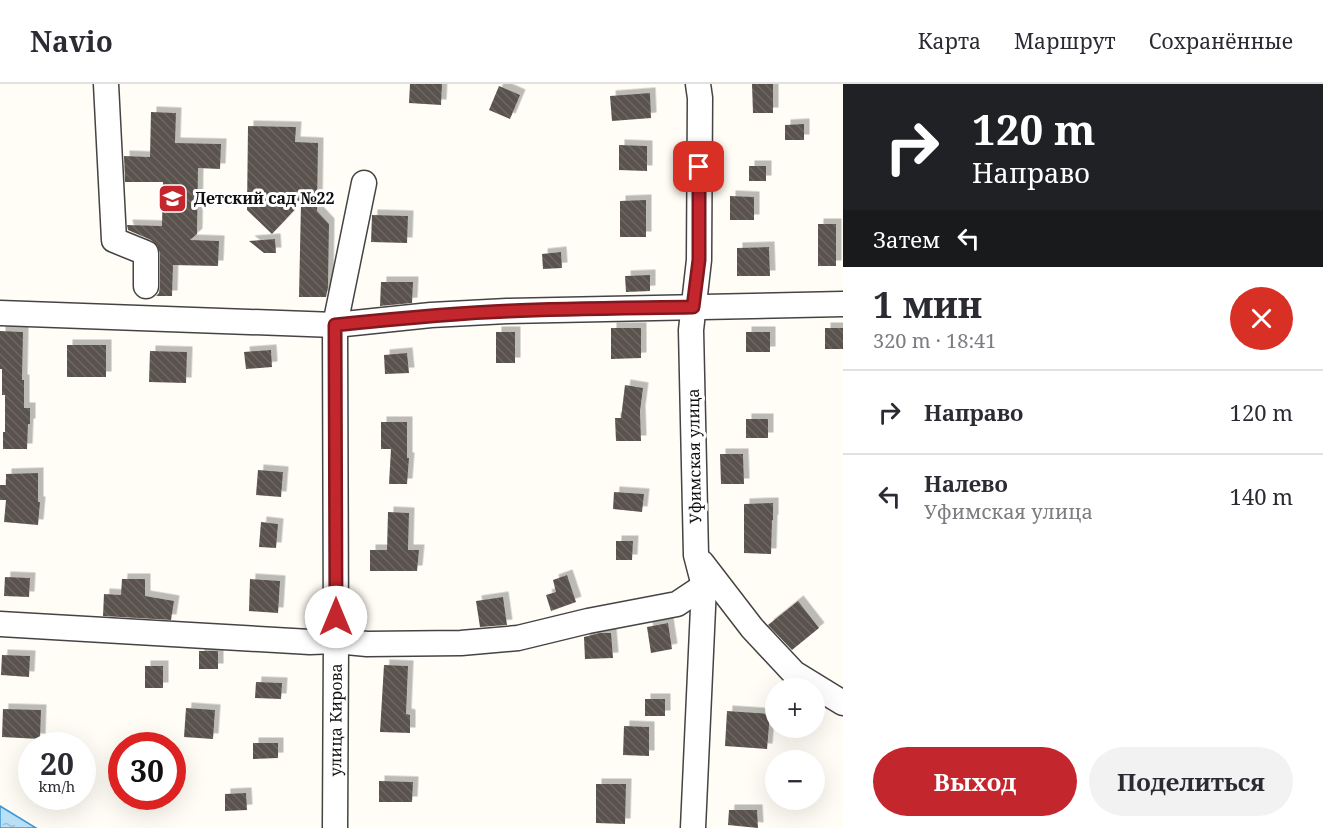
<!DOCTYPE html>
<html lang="ru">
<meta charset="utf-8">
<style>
body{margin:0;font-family:"Noto Serif",serif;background:#f2f2f3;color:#2b2b33;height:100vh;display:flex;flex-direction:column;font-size:22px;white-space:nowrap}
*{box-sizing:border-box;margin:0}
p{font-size:20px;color:#7c7c81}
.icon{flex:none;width:33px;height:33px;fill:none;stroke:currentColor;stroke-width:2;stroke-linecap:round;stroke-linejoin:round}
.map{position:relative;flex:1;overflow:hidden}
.sheet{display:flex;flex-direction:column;background:#fff;width:480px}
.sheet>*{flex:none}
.top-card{background:#202124;color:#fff;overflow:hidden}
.fabs{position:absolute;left:765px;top:594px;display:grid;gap:12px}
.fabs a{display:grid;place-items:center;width:60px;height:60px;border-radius:50%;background:#fff;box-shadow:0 6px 24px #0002;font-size:30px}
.speed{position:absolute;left:18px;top:648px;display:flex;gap:12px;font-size:30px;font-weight:700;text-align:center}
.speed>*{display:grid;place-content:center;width:78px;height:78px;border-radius:50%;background:#fff;box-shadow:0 6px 24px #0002;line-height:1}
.speed small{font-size:15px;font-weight:400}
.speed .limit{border:9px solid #d22;background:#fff;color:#111}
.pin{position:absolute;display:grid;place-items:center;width:51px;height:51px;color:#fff;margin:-26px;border-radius:12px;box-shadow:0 3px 9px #0006}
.me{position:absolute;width:66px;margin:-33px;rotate:0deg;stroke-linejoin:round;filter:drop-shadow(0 0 4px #0008)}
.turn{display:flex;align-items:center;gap:21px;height:126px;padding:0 30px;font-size:27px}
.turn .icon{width:78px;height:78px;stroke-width:2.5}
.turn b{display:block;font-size:42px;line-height:51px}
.then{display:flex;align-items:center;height:57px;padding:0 30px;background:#0003;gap:12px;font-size:22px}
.round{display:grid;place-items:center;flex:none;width:63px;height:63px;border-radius:32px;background:#f2f2f3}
.headline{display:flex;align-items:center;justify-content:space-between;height:102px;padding:0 30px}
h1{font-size:36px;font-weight:700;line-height:45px}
.button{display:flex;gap:12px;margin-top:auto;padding:12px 30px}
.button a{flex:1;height:69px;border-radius:36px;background:#c4262e;color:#fff;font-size:24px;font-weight:700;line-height:69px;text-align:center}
.button a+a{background:#f2f2f3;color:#2b2b33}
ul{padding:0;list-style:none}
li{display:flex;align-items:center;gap:18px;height:84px;padding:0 30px;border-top:2px solid #e1e1e2}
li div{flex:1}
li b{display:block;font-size:22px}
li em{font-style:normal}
header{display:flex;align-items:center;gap:36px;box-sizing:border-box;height:84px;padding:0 30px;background:#fff;border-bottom:2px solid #e1e1e2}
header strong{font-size:28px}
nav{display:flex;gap:33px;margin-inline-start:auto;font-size:21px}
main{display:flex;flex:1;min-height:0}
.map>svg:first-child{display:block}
.water{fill:url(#water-ripples);stroke:#3f96cf;stroke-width:1.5}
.building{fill:url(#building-back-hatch);filter:url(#shadow)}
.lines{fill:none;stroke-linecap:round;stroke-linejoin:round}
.minor-casing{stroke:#444;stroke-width:27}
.minor{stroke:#fff;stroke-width:24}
.route-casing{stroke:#7f191e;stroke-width:15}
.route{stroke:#c4262e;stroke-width:10}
.labels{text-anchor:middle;stroke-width:6;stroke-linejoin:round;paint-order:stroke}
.poi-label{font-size:16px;font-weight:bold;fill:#111;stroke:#fff;text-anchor:start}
.street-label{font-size:16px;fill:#111;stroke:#fff}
</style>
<header>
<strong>Navio</strong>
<nav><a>Карта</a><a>Маршрут</a><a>Сохранённые</a></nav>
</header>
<main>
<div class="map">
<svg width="843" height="744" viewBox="0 0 843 744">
<defs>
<pattern id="water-ripples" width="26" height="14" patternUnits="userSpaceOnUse" patternTransform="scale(1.5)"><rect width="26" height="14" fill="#b9e0f7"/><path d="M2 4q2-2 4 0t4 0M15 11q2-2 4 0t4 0" fill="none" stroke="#9ebfd3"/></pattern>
<pattern id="building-back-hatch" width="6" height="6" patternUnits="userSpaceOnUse" patternTransform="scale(1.5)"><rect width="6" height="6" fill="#5a524d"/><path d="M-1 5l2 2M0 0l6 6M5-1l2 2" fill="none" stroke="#6d6662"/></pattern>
<filter id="shadow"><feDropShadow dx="5.5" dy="-5.5" stdDeviation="0" flood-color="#0004"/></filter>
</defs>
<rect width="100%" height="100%" fill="#fffdf5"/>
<path class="water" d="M 0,722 L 36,744 L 0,744 Z"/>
<path class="building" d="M 410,0 L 442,0 L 441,21 L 409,19 Z
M 752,0 L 773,0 L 773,29 L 753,29 Z
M 499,2 L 520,11 L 510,35 L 489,26 Z
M 650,9 L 651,34 L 612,37 L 610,12 Z
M 151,28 L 176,29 L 175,59 L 221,60 L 220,85 L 198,84 L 197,150 L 190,156 L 219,157 L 218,182 L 173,181 L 172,212 L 156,212 L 159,209 L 160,202 L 160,169 L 157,161 L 151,156 L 128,146 L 127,141 L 162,142 L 163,98 L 125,98 L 124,72 L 150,73 Z
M 804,40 L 804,56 L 785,56 L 785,41 Z
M 248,42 L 296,43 L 295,58 L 318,59 L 317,127 L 329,140 L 328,203 L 326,213 L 299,213 L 301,119 L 272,150 L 247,126 Z
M 619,61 L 647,62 L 647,87 L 619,86 Z
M 749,82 L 766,82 L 766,97 L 749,97 Z
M 730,112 L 754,113 L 754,136 L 730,136 Z
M 646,116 L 646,153 L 620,153 L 620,117 Z
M 372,131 L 408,132 L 407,159 L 371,158 Z
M 818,140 L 836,140 L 836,182 L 818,182 Z
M 275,155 L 276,169 L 264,169 L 249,157 Z
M 769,163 L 770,192 L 737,192 L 737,164 Z
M 561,168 L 562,184 L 543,185 L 542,170 Z
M 650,191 L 650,207 L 626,208 L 625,192 Z
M 381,198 L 413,198 L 412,219 L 380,222 Z
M 611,244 L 641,244 L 641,274 L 611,275 Z
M 825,244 L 843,244 L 843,265 L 825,265 Z
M 0,247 L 23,248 L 22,296 L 24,296 L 24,324 L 30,324 L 30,340 L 28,340 L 27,365 L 3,365 L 3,348 L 5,348 L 5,311 L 2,311 L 2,285 L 0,285 Z
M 496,248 L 515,248 L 515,279 L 496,279 Z
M 746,248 L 770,248 L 770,268 L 746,268 Z
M 67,261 L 106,261 L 106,293 L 67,293 Z
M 271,266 L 272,283 L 246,285 L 244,268 Z
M 150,267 L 187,268 L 186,299 L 149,298 Z
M 407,269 L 409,289 L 385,290 L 384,271 Z
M 625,301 L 643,304 L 640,327 L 641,357 L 616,357 L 615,334 L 621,334 Z
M 746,335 L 768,335 L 768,354 L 746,354 Z
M 381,338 L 407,338 L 407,374 L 409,374 L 407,400 L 389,400 L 391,365 L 381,365 Z
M 720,370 L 743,370 L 744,400 L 721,400 Z
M 258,386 L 283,388 L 281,413 L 256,411 Z
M 38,389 L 38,418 L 40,418 L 38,441 L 4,438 L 6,416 L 0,416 L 0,401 L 6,401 L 6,390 Z
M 614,408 L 644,410 L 642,428 L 613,425 Z
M 773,419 L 773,436 L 772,436 L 771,470 L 744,469 L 744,420 Z
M 388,428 L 409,429 L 408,466 L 419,466 L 417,487 L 370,487 L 370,466 L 387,466 Z
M 261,438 L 278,440 L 276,464 L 259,463 Z
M 616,457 L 633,457 L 632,476 L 616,476 Z
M 567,491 L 576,518 L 551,527 L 546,511 L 556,508 L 553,496 Z
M 5,493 L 30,494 L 29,513 L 4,512 Z
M 122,495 L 145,495 L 145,512 L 174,517 L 171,536 L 103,532 L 104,510 L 121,511 Z
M 250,495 L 280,497 L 278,529 L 249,527 Z
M 503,513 L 507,541 L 480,543 L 476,517 Z
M 798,517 L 819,544 L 792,566 L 768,541 Z
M 668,539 L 672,565 L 651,569 L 647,543 Z
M 600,549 L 611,549 L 613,574 L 585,575 L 584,553 Z
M 199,567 L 218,567 L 218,585 L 199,585 Z
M 2,571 L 30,572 L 29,593 L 1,591 Z
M 384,581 L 408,582 L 406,630 L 410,631 L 410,649 L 380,648 Z
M 145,582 L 163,582 L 163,604 L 145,604 Z
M 256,598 L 282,599 L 281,615 L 255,614 Z
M 645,615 L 665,615 L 665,632 L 645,632 Z
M 186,624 L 215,626 L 213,655 L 184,653 Z
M 3,625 L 41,626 L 40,655 L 2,653 Z
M 727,627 L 770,630 L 767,665 L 725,662 Z
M 624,642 L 649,643 L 649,672 L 623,671 Z
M 253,659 L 278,659 L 278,674 L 253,675 Z
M 379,697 L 413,698 L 412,718 L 379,718 Z
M 596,700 L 626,700 L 625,740 L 596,739 Z
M 246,709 L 247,726 L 225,727 L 225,710 Z
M 729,726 L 757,726 L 758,744 L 728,741 Z"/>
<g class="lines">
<defs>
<g id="minor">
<path d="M 106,0 L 114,156 L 146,169 L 146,202"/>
<path d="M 0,229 L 335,241 L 431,231 L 507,227 L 843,220"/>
<path d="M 702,479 L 752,544 L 794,589 L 843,619"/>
<path d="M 0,540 L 310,558 L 336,557 L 367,560 L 461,559 L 518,554 L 588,537 L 677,520 L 704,502"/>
<path id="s1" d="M 335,744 L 336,557 L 335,241 L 364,99"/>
<path d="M 693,744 L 704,502 L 696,471 L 691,246 L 699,176 L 700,14 L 698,0"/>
</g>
</defs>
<use href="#minor" class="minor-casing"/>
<use href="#minor" class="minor"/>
</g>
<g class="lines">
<defs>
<path id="route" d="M 336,533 L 335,241 C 393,235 451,229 509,227 C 570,224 632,224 693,223 L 699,176 L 699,83"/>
</defs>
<use href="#route" class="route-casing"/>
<use href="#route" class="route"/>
</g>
<defs>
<symbol id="school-square" viewBox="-11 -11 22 22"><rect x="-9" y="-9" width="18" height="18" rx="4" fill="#c4262e" stroke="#fff"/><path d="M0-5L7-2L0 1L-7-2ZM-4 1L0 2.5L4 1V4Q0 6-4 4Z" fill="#fff"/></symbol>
</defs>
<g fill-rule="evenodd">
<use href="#school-square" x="156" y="98" width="33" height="33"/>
</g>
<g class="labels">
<g class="poi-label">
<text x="194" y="120">Детский сад №22</text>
</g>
<g class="street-label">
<text transform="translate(694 372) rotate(-91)" y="6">Уфимская улица</text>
<text dy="6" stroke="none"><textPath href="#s1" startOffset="108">улица Кирова</textPath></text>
</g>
</g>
</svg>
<div class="fabs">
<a>+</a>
<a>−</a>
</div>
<div class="speed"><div>20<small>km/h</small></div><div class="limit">30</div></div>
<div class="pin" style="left:699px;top:83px;background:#d93025"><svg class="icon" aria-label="arrive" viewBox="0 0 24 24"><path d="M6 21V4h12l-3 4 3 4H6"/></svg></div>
<svg class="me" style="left:336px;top:533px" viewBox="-20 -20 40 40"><circle r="19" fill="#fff"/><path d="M0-13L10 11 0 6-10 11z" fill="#c4262e"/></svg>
</div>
<section class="sheet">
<div class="top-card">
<div class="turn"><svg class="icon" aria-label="right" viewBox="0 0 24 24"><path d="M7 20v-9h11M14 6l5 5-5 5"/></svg><div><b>120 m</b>Направо</div></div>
<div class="then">Затем<svg class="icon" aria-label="left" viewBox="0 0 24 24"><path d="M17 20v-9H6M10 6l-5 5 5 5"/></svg></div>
</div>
<div class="headline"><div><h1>1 мин</h1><p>320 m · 18:41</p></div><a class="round" style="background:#d93025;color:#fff"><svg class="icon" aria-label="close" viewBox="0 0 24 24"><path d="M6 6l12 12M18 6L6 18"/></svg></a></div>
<ul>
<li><svg class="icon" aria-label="right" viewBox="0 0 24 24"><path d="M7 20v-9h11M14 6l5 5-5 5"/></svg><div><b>Направо</b></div><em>120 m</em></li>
<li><svg class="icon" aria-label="left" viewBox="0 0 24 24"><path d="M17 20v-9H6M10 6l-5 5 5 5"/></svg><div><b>Налево</b><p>Уфимская улица</p></div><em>140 m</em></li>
</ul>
<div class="button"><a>Выход</a><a>Поделиться</a></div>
</section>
</main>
